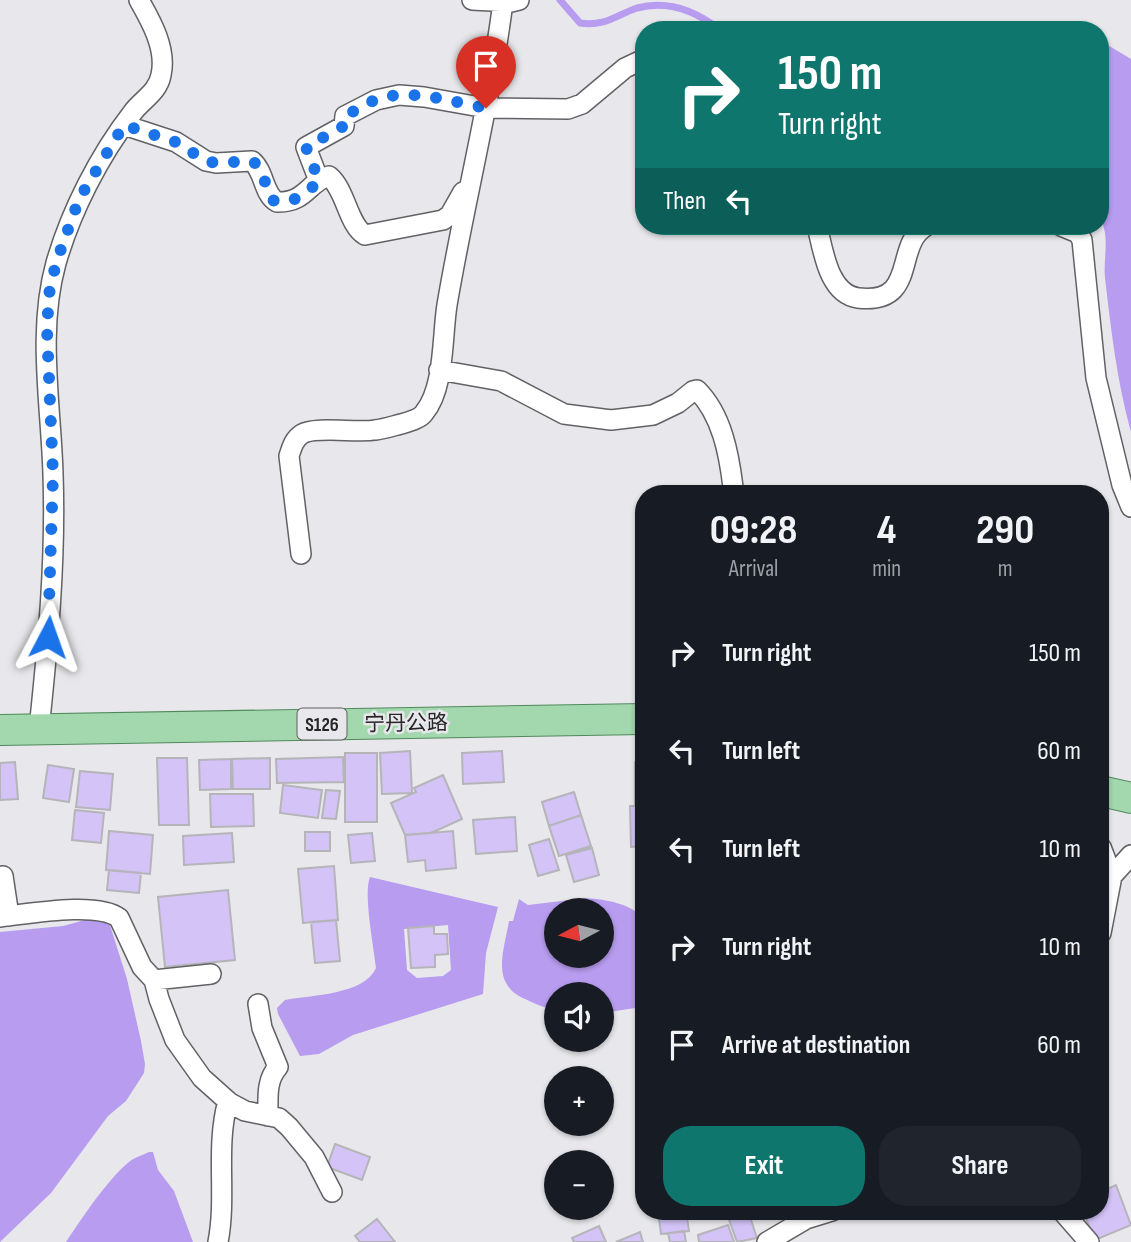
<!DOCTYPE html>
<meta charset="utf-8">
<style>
body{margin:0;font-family:"Sofia Sans Condensed","Noto Sans SC",sans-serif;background:#20242c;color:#f1f3f6;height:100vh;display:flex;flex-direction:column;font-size:26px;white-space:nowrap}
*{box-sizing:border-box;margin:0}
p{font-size:23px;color:#9ea1a6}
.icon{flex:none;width:38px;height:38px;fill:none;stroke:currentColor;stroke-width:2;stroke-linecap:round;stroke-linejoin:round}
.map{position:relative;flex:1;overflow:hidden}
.sheet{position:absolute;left:635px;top:485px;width:474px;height:735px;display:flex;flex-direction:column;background:#171b24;border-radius:28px;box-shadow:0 2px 5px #0004}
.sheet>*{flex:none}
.banner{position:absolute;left:635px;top:21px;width:474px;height:214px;border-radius:28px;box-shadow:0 2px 5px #0004;background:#0f766e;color:#fff;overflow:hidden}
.needle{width:46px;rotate:263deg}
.buttons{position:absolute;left:544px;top:898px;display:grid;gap:14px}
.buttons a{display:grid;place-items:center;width:70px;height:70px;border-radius:50%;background:#171b24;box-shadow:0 2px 5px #0004;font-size:35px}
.pin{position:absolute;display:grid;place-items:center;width:60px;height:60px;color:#fff;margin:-72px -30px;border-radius:50% 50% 50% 0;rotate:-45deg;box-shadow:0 0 7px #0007}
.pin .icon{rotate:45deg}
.me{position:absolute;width:77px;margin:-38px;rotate:4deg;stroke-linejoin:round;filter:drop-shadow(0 0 5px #0008)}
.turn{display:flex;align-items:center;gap:24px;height:147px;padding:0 28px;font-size:32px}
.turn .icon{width:91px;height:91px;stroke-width:2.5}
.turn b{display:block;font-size:49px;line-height:60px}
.then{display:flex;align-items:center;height:66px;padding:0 28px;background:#0003;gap:14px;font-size:26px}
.eta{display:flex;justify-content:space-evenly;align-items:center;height:119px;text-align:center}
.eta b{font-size:42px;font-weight:700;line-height:49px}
.button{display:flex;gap:14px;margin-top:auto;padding:14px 28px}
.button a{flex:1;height:80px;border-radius:28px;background:#0f766e;color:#fff;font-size:28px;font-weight:700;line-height:80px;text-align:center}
.button a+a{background:#20242c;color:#f1f3f6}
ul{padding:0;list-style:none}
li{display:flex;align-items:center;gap:21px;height:98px;padding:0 28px}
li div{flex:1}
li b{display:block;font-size:26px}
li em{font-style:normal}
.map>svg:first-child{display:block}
.water{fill:#b89cf0;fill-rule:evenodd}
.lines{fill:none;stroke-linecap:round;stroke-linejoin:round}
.stream{stroke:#b89cf0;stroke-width:7}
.building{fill:#d3c3f7;stroke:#b5b4b8;stroke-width:2}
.minor-casing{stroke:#626165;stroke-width:22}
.primary-casing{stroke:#50895c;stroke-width:32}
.minor{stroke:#fff;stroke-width:19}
.primary{stroke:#a3d8af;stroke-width:30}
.route{stroke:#1a73e8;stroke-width:12;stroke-dasharray:0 21.6}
.labels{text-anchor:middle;stroke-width:5;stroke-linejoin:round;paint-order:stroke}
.shield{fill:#e8e7eb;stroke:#606062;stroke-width:2}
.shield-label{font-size:19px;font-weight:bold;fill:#262627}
.street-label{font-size:21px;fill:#262627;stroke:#e8e7eb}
</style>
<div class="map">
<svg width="1131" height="1242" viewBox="0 0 1131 1242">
<rect width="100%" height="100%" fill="#e8e7eb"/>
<path class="water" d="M 1101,41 L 1131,59 L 1131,432 C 1117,382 1111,330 1105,278 C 1103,259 1110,238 1101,220 Z
M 370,877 L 498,907 L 486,953 L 483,994 L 353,1035 L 319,1054 L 300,1056 L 278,1014 L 277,1008 L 285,1000 C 311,995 364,995 376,968 C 374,948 363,893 370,877 ZM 448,925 L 451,970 L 443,976 L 417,978 L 407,970 L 404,929 Z
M 586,898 C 608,900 628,903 644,918 L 644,1005 L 642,1007 L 602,1013 L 602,994 L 556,994 L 556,1010 C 545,1008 535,1004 525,999 C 490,984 504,951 509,921 L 513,921 L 519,899 L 528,905 ZM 602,910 L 602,956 L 556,956 L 556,910 Z
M 100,916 L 108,919 L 127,979 L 141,1041 L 145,1064 L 144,1073 L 126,1101 L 108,1116 L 51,1193 L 0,1242 L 0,932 L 63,926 Z
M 149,1152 L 153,1152 L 158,1170 L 174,1191 L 193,1242 L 66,1242 C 82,1218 107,1180 129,1162 C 135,1157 143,1155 149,1152 Z"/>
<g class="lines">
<path class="stream" d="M 560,0 L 580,23 C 605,27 616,15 637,8 C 667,0 696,11 720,30"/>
</g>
<path class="building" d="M 410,751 L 412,793 L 382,794 L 380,753 Z
M 502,751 L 504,782 L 463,784 L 462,753 Z
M 345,753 L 377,753 L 377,822 L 345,822 Z
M 343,757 L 344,782 L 277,783 L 276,759 Z
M 157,758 L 187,758 L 189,825 L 159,825 Z
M 270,758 L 270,789 L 233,789 L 232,759 Z
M 231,759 L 231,789 L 200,790 L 199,760 Z
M 15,762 L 18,799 L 0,800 L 0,763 Z
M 635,762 L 644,762 L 644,804 L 635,804 Z
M 48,765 L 74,769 L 69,802 L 43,798 Z
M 80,771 L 113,774 L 110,810 L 76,807 Z
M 443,775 L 462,819 L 431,833 L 405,835 L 391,803 L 416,792 L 414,788 Z
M 283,785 L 322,790 L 318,818 L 280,813 Z
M 326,790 L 340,791 L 336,819 L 322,818 Z
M 574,792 L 581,815 L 549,826 L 542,802 Z
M 210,794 L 253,794 L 254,826 L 211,827 Z
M 630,806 L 644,806 L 644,846 L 631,847 Z
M 75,810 L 104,813 L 101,843 L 72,840 Z
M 581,815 L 591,846 L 559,856 L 549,826 Z
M 515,817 L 517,851 L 476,854 L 473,820 Z
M 109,831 L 153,835 L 150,874 L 106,870 Z
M 453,831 L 456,868 L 426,871 L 425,860 L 408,862 L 405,835 Z
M 305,832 L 330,832 L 330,851 L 305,851 Z
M 232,833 L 234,862 L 184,865 L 183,836 Z
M 372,833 L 375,861 L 351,863 L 348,835 Z
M 549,839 L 559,870 L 538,876 L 529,845 Z
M 592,848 L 599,875 L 574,882 L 566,855 Z
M 334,866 L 338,920 L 303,923 L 298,869 Z
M 109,870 L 141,873 L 139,893 L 107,890 Z
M 228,890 L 235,960 L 165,967 L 158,897 Z
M 336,920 L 340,961 L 315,963 L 311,922 Z
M 434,926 L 434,934 L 447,934 L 448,954 L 435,955 L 435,967 L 411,968 L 408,928 Z
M 335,1144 L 370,1157 L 362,1180 L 327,1167 Z
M 1116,1185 L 1131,1225 L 1095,1240 L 1083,1211 L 1101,1211 L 1101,1192 Z
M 658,1211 L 686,1211 L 689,1231 L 661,1234 Z
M 726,1211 L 748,1211 L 757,1238 L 737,1242 Z
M 377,1219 L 395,1242 L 360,1242 L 355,1236 Z
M 728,1225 L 734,1242 L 699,1242 L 698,1235 Z
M 599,1226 L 606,1242 L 574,1242 L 572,1238 Z
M 684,1231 L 686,1242 L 670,1242 L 668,1233 Z
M 640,1232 L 643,1242 L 616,1242 Z"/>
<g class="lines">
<defs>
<path id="minor" d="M 472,0 L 511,2 L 519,0
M 124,125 L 176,142 L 206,161 L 216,163 L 252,161 C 265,172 263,194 277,202 C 306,203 308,182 329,176 C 346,190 348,225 365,235 L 443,220 L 450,215 L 463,192
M 319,181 L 306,147 L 344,126 L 345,116 L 376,100 L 399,95 L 424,97 L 486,108 L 568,109 L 582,104 L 625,68 L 644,59
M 817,226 C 823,249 828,294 858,298 C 919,305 893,245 926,226
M 1061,226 L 1078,233 L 1082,240 L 1096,378 L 1122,485 L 1131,507
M 439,370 L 501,381 L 564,414 L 611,420 L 653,415 L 678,403 L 693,391 L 697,390 C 722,415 729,454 733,487
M 301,554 L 289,456 C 292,447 294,439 302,434 C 315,426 357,433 375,430 C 384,429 393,426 401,424 C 408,422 420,419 424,413 C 445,388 442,336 447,305 C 464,204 490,104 503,2
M 39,729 C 48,644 56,560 53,474 C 51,405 37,331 56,263 C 71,211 99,156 133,112 C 142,100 158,92 161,75 C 167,49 151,21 139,0
M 1101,847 L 1112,876
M 3,876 L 9,916
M 0,917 C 28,914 97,901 119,918 L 142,967 L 154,980 L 159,999 L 175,1040 L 202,1078 L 230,1103 L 245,1111 L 279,1118 L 289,1127 L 314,1157 L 332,1192
M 1101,933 L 1112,876 L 1131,855
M 154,980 L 211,974
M 258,1004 L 262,1028 L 278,1067 C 266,1080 268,1098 268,1116
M 1062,1211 L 1089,1242
M 218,1242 C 227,1196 215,1147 228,1101
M 767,1242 L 806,1219 L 832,1211"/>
<path id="primary" d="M 0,730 L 644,719
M 1101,791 L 1131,798"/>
</defs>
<use href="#minor" class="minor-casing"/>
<use href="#primary" class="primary-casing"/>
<use href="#minor" class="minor"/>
<use href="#primary" class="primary"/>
</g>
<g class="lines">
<path class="route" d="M 48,637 L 53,475 L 47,329 L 49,294 L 56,263 L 79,199 L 124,125 L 176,142 L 206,161 L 216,163 L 252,161 L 259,166 L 272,200 C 291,207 306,193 319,181 L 306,147 L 344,126 L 345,116 C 355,111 365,104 375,100 C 409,87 452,102 486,108"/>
</g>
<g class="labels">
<rect class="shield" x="297.5" y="708.5" width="49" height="31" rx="5"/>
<g class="shield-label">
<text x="322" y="731">S126</text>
</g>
<g class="street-label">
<text transform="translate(406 723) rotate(-1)" y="7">宁丹公路</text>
</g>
</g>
</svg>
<div class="buttons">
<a><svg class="needle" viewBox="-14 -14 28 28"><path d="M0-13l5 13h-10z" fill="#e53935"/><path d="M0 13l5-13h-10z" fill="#9ea1a6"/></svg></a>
<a><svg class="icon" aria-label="sound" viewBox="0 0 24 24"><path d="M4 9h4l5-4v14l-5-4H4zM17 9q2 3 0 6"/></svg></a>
<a>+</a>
<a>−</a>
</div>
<div class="pin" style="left:486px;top:108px;background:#d93025"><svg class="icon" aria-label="arrive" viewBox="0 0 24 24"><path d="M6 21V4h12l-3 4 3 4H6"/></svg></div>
<svg class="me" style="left:48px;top:637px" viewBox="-20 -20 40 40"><path d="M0-17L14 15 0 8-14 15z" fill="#1a73e8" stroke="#fff" stroke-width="4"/></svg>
<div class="banner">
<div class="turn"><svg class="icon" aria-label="right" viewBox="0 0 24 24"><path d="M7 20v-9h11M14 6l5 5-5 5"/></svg><div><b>150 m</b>Turn right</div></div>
<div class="then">Then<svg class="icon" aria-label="left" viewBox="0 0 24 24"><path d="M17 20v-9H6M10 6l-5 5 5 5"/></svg></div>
</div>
<section class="sheet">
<div class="eta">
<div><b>09:28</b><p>Arrival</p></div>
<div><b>4</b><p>min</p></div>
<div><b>290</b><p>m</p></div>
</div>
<ul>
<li><svg class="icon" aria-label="right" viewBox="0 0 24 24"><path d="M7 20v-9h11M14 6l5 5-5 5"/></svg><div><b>Turn right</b></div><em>150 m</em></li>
<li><svg class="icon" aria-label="left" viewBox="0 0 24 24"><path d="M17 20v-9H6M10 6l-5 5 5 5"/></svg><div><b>Turn left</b></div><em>60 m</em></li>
<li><svg class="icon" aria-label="left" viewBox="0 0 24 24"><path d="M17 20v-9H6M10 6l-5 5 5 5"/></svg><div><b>Turn left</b></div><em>10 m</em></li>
<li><svg class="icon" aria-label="right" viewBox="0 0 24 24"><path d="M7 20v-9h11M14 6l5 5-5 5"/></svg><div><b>Turn right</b></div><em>10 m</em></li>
<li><svg class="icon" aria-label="arrive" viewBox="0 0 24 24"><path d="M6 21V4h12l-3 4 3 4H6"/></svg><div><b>Arrive at destination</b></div><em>60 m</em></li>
</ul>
<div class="button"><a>Exit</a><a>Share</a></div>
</section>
</div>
